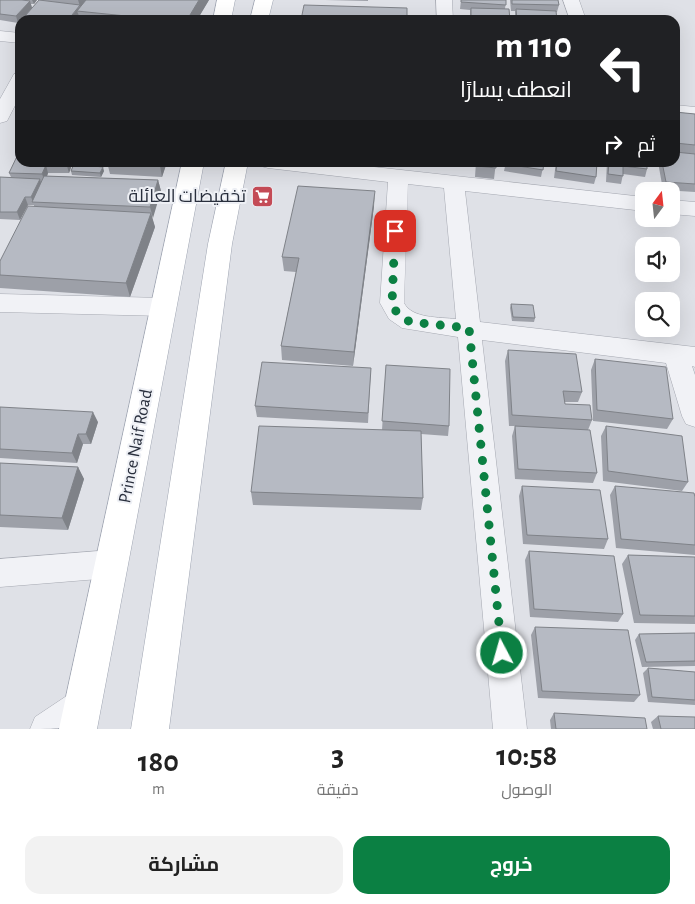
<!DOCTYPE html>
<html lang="ar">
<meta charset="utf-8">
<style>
body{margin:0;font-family:"Alegreya Sans",Cairo,sans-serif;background:#f2f2f2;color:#222;direction:rtl;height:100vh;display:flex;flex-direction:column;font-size:19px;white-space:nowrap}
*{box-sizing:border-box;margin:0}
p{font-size:16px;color:#767676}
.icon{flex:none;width:28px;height:28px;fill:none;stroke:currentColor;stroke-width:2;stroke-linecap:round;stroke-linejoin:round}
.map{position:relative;height:729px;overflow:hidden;direction:ltr}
.drawer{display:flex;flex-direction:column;background:#fff;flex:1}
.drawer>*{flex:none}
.banner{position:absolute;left:15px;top:15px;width:665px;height:152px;border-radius:15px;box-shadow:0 5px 20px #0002;direction:rtl;background:#202124;color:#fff;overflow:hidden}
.needle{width:32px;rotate:15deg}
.controls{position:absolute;left:635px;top:182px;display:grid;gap:10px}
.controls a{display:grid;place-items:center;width:45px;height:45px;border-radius:10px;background:#fff;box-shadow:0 5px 20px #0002;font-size:25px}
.pin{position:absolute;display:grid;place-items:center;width:42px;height:42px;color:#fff;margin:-21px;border-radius:10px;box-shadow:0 2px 8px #0006}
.me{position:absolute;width:55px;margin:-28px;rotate:354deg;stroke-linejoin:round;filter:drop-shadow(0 0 4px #0008)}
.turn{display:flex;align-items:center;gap:18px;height:105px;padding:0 25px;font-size:22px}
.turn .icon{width:65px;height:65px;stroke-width:2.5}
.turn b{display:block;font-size:35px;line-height:42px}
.then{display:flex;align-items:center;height:48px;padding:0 25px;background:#0003;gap:10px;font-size:19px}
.eta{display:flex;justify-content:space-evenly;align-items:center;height:85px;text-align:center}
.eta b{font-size:30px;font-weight:700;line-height:35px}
.cta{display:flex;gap:10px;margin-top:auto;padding:10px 25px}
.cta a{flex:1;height:58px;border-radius:15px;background:#0b8043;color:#fff;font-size:20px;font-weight:700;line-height:58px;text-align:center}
.cta a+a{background:#f2f2f2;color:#222}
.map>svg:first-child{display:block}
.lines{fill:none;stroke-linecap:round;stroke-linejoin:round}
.minor-casing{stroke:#a5a8b1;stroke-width:1}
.major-casing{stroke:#9fa5b2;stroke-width:1}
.minor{fill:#f1f2f6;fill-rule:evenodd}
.major{fill:#fff;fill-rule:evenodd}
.wall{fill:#9da0a8}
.shaded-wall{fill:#7f8288}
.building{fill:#b6bac3;stroke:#7f8288}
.route{stroke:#0b8043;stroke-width:9;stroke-dasharray:0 16.2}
.labels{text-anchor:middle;stroke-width:4;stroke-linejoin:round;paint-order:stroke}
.poi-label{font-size:18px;fill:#292f3d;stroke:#eef0f5;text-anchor:end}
.street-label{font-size:18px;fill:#292f3d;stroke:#eef0f5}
</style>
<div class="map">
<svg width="695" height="729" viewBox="0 0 695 729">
<rect width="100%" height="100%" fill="#dfe1e7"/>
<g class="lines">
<defs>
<path id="minor" d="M 436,0 L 452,0 L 453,20 L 437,20 Z
M 563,0 L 579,0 L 586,20 L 570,20 Z
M 0,31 L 20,33 L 20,43 L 0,41 Z
M 20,73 L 20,96 L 7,121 L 0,123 L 0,99 L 14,74 Z
M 675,105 L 695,107 L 695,119 L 675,117 Z
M 258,162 L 329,162 L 644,197 L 644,211 L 465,191 L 480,322 L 695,347 L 695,367 L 692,366 L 695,375 L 695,427 L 686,424 L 682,416 L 666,363 L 482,340 L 527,729 L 493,729 L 458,337 L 402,328 L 389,319 L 380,303 L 388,182 L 268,168 L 261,166 ZM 408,184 L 444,188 L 456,319 C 440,317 412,319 404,303 Z
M 671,200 L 695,202 L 695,216 L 671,214 Z
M 0,294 L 164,298 L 172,301 L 176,307 L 172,313 L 164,316 L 0,312 Z
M 111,550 L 122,554 L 126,564 L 122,574 L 111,578 L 0,587 L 0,559 Z
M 83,688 L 95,693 L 100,705 C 87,729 58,729 30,729 L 35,717 L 71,693 Z"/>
<path id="major" d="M 217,0 L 235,0 L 231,20 L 213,20 Z
M 255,0 L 273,0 L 268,20 L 250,20 Z
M 182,162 L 204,162 L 97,729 L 59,729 Z
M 226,162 L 248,162 L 232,244 L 169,729 L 131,729 L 208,244 Z"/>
</defs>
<use href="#minor" class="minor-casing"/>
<use href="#major" class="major-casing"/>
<use href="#minor" class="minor"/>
<use href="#major" class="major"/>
</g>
<path class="wall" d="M 0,0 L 37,0 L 34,4 L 31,4 L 32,8 L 39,0 L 209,0 L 197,20 L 80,20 L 79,16 L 76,20 L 26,20 L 25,16 L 27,14 L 21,20 L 20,20 L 18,23 L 0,20 Z
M 325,0 L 368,0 L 368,1 Z
M 461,0 L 506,0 L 505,9 L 510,20 L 470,20 L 470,10 L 460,9 Z
M 510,0 L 558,0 L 559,5 L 557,12 L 556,12 L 557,20 L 515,20 L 515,11 L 511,11 Z
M 675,112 L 695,114 L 695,192 L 663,190 L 658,162 L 675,162 Z
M 20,150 L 73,162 L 69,173 L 48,173 L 47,176 L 158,180 L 161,191 L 152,218 L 155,227 L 130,297 L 0,288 L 0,261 L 34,206 L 34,205 L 28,205 L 20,220 L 0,219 L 0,177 L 11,177 L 9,173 Z
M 107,162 L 167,162 L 162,177 L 110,174 Z
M 444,162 L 472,162 L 471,166 Z
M 476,162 L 496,162 L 494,179 L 475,177 Z
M 506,162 L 544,162 L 541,177 L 504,171 Z
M 556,162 L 597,162 L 596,177 L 594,184 L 554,178 Z
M 607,162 L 647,162 L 647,169 L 645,177 L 623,174 L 621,184 L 606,182 Z
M 71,171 L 104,171 L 101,177 L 72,175 Z
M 374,206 L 353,366 L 282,360 L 281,346 L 296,272 L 284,271 L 282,257 Z
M 511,304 L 535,318 L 534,322 L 512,321 L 510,308 Z
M 508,350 L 582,392 L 578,402 L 565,402 L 565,404 L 592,420 L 588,430 L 597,473 L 593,483 L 515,479 L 512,436 L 515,426 L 509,426 L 505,361 Z
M 595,359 L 673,419 L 667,429 L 593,421 L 591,370 Z
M 386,365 L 449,426 L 448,436 L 421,434 L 423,498 L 421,510 L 253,505 L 251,492 L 382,430 Z
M 371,368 L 368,423 L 257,417 L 255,406 Z
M 0,407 L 98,422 L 91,444 L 83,444 L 77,463 L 0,458 Z
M 606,426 L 688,482 L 682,491 L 603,481 L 601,436 Z
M 0,463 L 78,467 L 84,479 L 68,530 L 0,527 Z
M 522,486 L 608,539 L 604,549 L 523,544 L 519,496 Z
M 615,486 L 695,497 L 695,555 L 616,548 L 610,495 Z
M 529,551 L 623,614 L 618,622 L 530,617 L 525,560 Z
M 628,555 L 695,557 L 695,624 L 634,623 L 622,564 Z
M 535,627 L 640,695 L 634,702 L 538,698 L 531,635 Z
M 695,633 L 695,666 L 642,667 L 635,640 L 639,634 Z
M 648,668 L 695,672 L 695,705 L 648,702 L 643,673 Z
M 554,713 L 647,729 L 551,729 L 550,720 Z
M 658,716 L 695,729 L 653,729 L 651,722 Z"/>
<path class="shaded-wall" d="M 32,0 L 37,0 L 34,4 Z
M 78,0 L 87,0 L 77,11 L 79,16 L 76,20 L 68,20 L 80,6 Z
M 199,0 L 209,0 L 197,20 L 187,20 Z
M 30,1 L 32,8 L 21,20 L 20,20 L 18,23 L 16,16 Z
M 68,162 L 73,162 L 69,173 L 67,166 Z
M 161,162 L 167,162 L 162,177 L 160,166 Z
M 46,165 L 48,173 L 45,182 L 42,174 Z
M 103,167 L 104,171 L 101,177 L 100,173 Z
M 40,179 L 42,187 L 33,202 L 31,197 Z
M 158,180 L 161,191 L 153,218 L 150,207 Z
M 375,191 L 374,206 L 353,366 L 354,352 Z
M 25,197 L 28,205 L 20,220 L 17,212 Z
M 151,213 L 155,227 L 130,297 L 126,283 Z
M 93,412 L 98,422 L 91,444 L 86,434 Z
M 78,434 L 83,444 L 77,463 L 72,453 Z
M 78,467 L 84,479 L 68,530 L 62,518 Z"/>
<path class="building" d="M 0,0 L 22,0 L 30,1 L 16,16 L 0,14 Z
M 39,0 L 80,5 L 68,20 L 57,20 L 25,16 Z
M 86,0 L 199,0 L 187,20 L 165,20 L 77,11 Z
M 461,0 L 506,0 L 506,5 L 461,2 Z
M 512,0 L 558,0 L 559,5 L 512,4 Z
M 304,5 L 407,8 L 407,20 L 301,20 Z
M 471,8 L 509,9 L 510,20 L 471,20 Z
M 516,9 L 556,11 L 557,20 L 517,20 Z
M 675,112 L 695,114 L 695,145 L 675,143 Z
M 20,150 L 20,162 L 68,162 L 67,166 L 46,165 L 42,174 L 9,173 Z
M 675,152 L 695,154 L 695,184 L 666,182 L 662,162 L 675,162 Z
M 107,162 L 161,162 L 160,166 Z
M 477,162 L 496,162 L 496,168 L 477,166 Z
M 506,162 L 544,162 L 543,170 L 506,164 Z
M 557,162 L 597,162 L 596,177 L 556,171 Z
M 609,162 L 647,162 L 647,169 L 623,166 L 623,176 L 608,174 Z
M 74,164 L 103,167 L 100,173 L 71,171 Z
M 44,176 L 158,180 L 150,207 L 32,202 Z
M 0,177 L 40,179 L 31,197 L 25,197 L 17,212 L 0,212 Z
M 298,186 L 375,191 L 354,352 L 281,346 L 299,258 L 282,257 Z
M 28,206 L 151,213 L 126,283 L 0,275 L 0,261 Z
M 511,304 L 533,305 L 535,318 L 513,317 Z
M 508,350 L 576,354 L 582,392 L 563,391 L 565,404 L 590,405 L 592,420 L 512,415 Z
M 595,359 L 666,367 L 673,419 L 597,410 Z
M 262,362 L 371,368 L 368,413 L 255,406 Z
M 386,365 L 450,369 L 449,426 L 382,421 Z
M 0,407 L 93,412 L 86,434 L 78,434 L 72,453 L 0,449 Z
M 259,426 L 421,431 L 423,498 L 251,492 Z
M 515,426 L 590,430 L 597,473 L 518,469 Z
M 606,426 L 682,436 L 688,482 L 608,471 Z
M 0,463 L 78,467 L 62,518 L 0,515 Z
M 522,486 L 600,490 L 608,539 L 527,535 Z
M 615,486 L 694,493 L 695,497 L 695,545 L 621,539 Z
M 529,551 L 614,556 L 623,614 L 534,609 Z
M 628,555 L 695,557 L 695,616 L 640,615 Z
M 535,627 L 628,630 L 640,695 L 542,691 Z
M 695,633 L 695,661 L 646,662 L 639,634 Z
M 648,668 L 695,672 L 695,700 L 652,697 Z
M 554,713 L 645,718 L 647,729 L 556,729 Z
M 658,716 L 695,717 L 695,729 L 661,729 Z"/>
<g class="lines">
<path class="route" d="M 395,231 L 392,304 L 397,313 L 410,322 L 469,328 L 502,653"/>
</g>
<defs>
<symbol id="supermarket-square" viewBox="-11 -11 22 22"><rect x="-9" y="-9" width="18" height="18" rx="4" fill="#c44b56" stroke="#eef0f5"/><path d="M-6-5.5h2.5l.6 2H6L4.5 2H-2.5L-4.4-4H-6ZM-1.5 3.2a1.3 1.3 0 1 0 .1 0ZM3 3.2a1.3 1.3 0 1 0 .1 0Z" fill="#fff"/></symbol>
</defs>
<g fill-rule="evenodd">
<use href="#supermarket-square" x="250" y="184" width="25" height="25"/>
</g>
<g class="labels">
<g class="poi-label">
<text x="246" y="202">تخفيضات العائلة</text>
</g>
<g class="street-label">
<text transform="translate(135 446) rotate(-79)" y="6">Prince Naif Road</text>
</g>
</g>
</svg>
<div class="controls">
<a><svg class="needle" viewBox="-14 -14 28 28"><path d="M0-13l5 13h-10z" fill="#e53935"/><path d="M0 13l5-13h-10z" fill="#767676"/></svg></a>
<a><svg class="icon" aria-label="sound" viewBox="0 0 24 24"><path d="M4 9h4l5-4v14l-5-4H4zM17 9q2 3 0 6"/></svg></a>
<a><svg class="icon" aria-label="search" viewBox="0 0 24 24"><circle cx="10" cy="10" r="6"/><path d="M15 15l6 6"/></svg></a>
</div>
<div class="pin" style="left:395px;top:231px;background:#d93025"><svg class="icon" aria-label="arrive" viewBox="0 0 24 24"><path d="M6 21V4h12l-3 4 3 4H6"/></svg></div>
<svg class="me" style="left:502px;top:653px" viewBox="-20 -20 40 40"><circle r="17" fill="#0b8043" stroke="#fff" stroke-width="3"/><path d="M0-11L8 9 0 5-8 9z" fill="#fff"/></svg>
<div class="banner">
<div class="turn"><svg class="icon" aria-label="left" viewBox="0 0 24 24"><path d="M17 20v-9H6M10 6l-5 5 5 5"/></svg><div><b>110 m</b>انعطف يسارًا</div></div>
<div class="then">ثم<svg class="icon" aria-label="right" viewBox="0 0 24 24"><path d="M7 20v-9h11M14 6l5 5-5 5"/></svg></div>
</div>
</div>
<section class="drawer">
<div class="eta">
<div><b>10:58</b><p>الوصول</p></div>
<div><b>3</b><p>دقيقة</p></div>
<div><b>180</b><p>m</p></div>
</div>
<div class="cta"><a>خروج</a><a>مشاركة</a></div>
</section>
